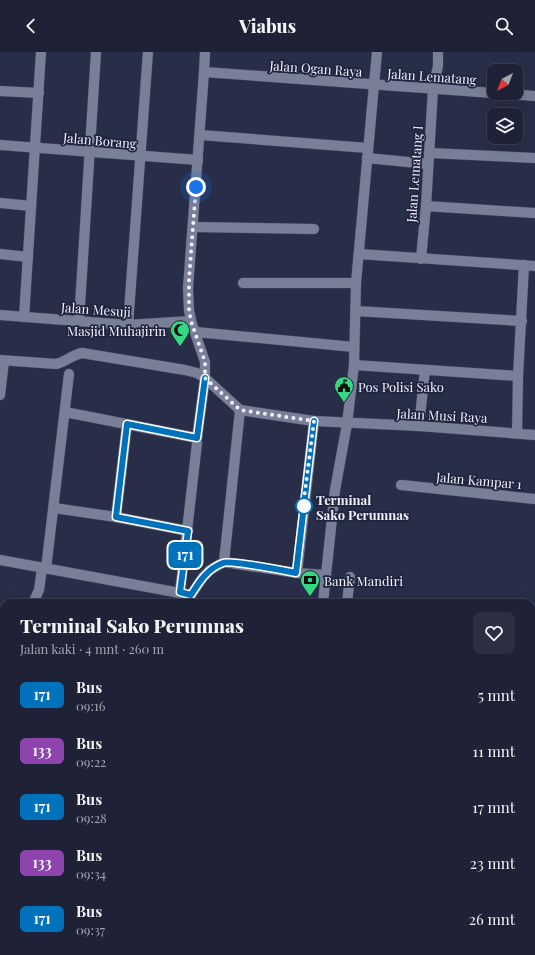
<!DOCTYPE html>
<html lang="id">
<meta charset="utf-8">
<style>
:root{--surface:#1f2236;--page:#2c2f42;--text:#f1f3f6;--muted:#a1a4ad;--line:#3c3f51}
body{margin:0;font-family:"Playfair Display",serif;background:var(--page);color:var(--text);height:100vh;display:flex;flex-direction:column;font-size:15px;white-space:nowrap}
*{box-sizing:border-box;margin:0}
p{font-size:13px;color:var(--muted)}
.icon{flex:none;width:22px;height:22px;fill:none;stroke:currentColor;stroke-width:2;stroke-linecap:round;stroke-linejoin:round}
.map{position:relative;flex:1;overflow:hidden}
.details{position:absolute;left:0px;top:547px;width:535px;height:356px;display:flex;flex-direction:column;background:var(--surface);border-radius:12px 12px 0 0;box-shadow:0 4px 16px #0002,0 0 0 1px var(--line)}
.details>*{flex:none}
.badge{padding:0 8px;border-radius:6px;font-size:14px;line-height:26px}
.needle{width:26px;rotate:222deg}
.tools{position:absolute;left:487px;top:12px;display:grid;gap:8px}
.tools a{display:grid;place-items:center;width:36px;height:36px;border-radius:8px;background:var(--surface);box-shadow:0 4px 16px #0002,0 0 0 1px var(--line);font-size:20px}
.you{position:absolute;width:20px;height:20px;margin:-10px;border:3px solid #fff;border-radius:50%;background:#1a73e8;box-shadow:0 0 0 6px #1a73e833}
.map>.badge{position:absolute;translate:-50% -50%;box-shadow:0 0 0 2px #fff}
.round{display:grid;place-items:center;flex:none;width:42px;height:42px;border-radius:8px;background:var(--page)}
.head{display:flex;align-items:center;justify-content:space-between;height:68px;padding:0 20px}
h1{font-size:19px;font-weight:800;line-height:30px}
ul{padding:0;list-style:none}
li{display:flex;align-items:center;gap:12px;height:56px;padding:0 20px}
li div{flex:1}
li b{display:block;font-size:15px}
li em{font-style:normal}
li .badge{min-width:44px;font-weight:700;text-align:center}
header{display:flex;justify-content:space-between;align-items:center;height:52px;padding:0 20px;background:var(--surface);font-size:18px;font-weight:800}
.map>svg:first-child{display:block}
</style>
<header><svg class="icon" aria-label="back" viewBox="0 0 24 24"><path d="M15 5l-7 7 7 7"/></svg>Viabus<svg class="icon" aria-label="search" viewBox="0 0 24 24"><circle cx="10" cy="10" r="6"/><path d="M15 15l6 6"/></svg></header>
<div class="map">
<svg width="535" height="903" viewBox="0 0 535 903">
<rect width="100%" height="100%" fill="#292e48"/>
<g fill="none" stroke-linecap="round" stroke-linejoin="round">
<defs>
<g id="minor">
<path d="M204 20 205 0"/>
<path d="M0 39 39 41"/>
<path d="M200 83 368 96"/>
<path d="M0 93 198 108"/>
<path d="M429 101 535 106"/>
<path d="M367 106 428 112"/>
<path d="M0 151 31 154"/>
<path d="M426 154 535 161"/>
<path d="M193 175 314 177"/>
<path d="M0 202 28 205"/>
<path d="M359 202 535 214"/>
<path d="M421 207 426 154 433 37 438 14V0"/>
<path d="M243 231H356"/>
<path d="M356 259 522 269"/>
<path d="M0 263 128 273 191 269"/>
<path d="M24 265 41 0"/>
<path d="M79 269 96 0"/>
<path d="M128 273 148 0"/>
<path d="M196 280 354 295"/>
<path d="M0 308 56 312C65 310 72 303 82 301L185 318 197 321 205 326 240 358 314 369 419 374 535 383"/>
<path d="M354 313 518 324"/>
<path d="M0 343 4 309"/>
<path d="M65 360 197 386 205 326V310L191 269 189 258 188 236 204 20 535 44"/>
<path d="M419 374 425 318"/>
<path d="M517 381 518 324 524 213"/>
<path d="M401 433 535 447"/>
<path d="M54 456 116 465 188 479"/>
<path d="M116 465 127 372"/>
<path d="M0 508 191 543 203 525 210 518 224 510 297 521 326 523"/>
<path d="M224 510 240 358"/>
<path d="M46 517 69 322"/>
<path d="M297 521 314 369"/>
<path d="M180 540 197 391"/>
<path d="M33 551 39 538 42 516"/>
<path d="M323 551 335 438 347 372 354 313 356 231 377 0"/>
<path d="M347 551 350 525"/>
<path d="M531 626H535"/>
<path d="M0 654 4 638"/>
<path d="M531 696 535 697"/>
<path d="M0 732 4 733"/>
<path d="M531 790H535"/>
<path d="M0 810H4"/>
<path d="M0 884 4 885"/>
<path d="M183 899 218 903"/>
<path d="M316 899V903"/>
<path d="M396 899V903"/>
<path d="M445 899 446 903"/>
<path d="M493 899V903"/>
<path d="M121 903V899"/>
<path d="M338 903V899"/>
</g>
</defs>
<!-- minor casing -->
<use href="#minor" stroke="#454961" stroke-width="11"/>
<!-- minor -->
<use href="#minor" stroke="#797f96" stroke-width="10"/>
</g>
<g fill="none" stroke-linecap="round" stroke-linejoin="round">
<defs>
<path id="line" d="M205 326 197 386 127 372 116 465 188 479 180 540 191 543C199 530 208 516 223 511 229 508 286 519 296 521L314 369"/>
</defs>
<!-- line casing -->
<use href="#line" stroke="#fff" stroke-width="9"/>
<!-- line -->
<use href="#line" stroke="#0072bc" stroke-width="6"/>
<!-- walk -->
<path stroke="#f0f2fd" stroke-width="4" stroke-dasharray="0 7.2" d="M196 135 189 228V258L191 269 205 310V326L240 358 314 369 303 455 304 454"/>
</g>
<!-- icons -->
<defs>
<symbol id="mosque-pin" viewBox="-11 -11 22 30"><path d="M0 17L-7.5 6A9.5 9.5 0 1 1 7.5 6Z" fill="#35d881" stroke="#20243e"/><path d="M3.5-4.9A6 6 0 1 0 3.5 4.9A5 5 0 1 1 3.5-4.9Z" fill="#111"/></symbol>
<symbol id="civic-pin" viewBox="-11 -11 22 30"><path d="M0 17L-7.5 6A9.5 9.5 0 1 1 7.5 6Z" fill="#35d881" stroke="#20243e"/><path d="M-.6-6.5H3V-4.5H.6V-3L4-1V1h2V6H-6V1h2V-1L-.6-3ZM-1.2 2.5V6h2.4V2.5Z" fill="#111"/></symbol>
<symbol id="bank-pin" viewBox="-11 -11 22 30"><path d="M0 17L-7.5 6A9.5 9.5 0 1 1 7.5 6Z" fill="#35d881" stroke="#20243e"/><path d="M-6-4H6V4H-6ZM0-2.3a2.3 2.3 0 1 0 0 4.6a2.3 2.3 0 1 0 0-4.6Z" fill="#111"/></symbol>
</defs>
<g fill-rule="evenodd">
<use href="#mosque-pin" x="169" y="267" width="22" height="30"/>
<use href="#civic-pin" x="333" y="323" width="22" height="30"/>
<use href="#bank-pin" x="299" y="517" width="22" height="30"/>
</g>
<!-- markers -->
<circle fill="#fff" stroke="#0072bc" stroke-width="2" cx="304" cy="454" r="8"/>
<g text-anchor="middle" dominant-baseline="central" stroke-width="3.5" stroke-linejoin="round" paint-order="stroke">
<!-- street labels -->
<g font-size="13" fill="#f0f2fd" stroke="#20243e">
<text transform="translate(316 16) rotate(4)">Jalan Ogan Raya</text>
<text transform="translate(432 24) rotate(4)">Jalan Lematang</text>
<text transform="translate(100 88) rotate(5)">Jalan Borang</text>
<text transform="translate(414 122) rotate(-86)">Jalan Lematang I</text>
<text transform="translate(96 257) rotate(4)">Jalan Mesuji</text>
<text transform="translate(442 363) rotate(3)">Jalan Musi Raya</text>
<text transform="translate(479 428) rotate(5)">Jalan Kampar 1</text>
</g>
<!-- poi labels -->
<g font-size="13" fill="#f0f2fd" stroke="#20243e" text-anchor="start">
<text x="166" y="278" text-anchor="end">Masjid Muhajirin</text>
<text x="358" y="334">Pos Polisi Sako</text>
<text x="324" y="528">Bank Mandiri</text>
</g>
<!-- stop labels -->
<g font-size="13" font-weight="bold" fill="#f0f2fd" stroke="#20243e" text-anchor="start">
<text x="316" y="447">Terminal<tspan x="316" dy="15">Sako Perumnas</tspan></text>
</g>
</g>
</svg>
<div class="tools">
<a><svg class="needle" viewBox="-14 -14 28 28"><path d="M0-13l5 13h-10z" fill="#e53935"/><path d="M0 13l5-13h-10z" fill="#a1a4ad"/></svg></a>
<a><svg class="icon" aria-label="layers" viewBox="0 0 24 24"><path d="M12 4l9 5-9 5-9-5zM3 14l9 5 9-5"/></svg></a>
</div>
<div class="you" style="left:196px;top:135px"></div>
<b class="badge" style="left:185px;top:503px;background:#0072bc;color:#fff">171</b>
<section class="details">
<div class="head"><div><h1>Terminal Sako Perumnas</h1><p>Jalan kaki · 4 mnt · 260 m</p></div><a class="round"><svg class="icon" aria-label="heart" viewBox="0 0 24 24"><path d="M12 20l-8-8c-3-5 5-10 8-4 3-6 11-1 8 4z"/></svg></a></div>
<ul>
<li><span class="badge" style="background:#0072bc;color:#fff">171</span><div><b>Bus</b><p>09:16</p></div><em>5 mnt</em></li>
<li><span class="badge" style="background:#8e44ad;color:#fff">133</span><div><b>Bus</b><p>09:22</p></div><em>11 mnt</em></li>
<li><span class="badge" style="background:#0072bc;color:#fff">171</span><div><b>Bus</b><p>09:28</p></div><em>17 mnt</em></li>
<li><span class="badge" style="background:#8e44ad;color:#fff">133</span><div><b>Bus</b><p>09:34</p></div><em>23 mnt</em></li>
<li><span class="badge" style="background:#0072bc;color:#fff">171</span><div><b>Bus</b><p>09:37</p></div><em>26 mnt</em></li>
</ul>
</section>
</div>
